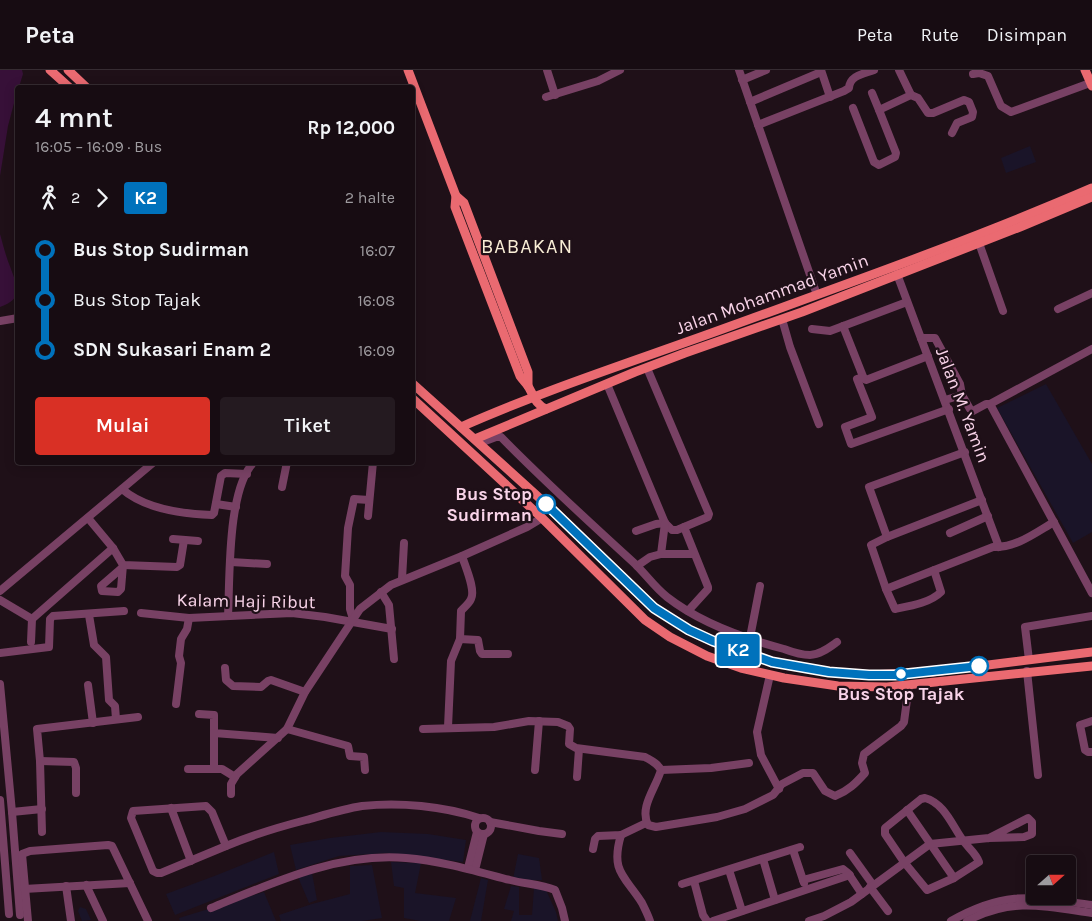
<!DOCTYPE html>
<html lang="id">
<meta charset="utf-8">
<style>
:root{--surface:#170c12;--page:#241a20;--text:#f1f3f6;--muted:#9e9b9f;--line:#362c32;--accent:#d93025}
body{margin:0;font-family:Karla,sans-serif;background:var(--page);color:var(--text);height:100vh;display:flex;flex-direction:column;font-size:19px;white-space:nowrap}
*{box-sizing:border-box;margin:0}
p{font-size:16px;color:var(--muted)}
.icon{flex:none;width:28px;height:28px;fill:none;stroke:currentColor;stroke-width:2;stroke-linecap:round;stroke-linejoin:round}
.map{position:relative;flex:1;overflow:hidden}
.sheet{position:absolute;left:15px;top:15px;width:400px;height:380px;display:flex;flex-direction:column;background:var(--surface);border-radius:5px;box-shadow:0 2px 12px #0003,0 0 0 1px var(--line)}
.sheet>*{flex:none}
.badge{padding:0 10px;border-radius:4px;font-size:18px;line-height:32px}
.needle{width:32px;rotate:69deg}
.tools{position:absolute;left:1026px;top:785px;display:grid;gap:10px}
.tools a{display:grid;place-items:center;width:50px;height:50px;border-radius:5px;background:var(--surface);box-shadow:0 2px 12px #0003,0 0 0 1px var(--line);font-size:25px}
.map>.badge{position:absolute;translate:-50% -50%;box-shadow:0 0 0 2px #fff}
.legs{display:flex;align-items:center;gap:8px;height:55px;padding:0 20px;font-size:16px}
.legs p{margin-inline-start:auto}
.head{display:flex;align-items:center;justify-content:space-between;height:85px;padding:0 20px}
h1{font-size:28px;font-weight:600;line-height:38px}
.cta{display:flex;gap:10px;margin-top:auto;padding:10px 20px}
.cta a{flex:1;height:58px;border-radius:5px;background:var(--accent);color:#fff;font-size:20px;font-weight:600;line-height:58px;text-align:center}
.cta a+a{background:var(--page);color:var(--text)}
ul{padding:0 20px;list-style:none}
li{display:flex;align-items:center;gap:18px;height:50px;font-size:19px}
li i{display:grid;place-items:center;width:8px;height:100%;margin:0 6px;background:currentColor}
li i::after{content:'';width:12px;height:12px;margin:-6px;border:4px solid;border-radius:50%;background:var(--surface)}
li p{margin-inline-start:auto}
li:first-child i{background:linear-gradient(#0000 50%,currentColor 0)}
li:last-child i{background:linear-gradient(currentColor 50%,#0000 0)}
header{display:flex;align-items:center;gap:30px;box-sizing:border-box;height:70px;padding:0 25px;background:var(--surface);border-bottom:1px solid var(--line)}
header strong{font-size:24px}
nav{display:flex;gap:28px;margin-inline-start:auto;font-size:18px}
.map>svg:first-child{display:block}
</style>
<header>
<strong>Peta</strong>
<nav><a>Peta</a><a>Rute</a><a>Disimpan</a></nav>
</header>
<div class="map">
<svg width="1092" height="851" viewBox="0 0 1092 851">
<rect width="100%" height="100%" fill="#1f1018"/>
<!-- green -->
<g fill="#1a1428">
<path d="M1030 76 1036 92 1006 103 1001 88Z"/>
<path d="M1046 314 1092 394V462L1073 473 997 338Z"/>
<path d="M381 762 428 764 466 770 463 792 388 783 339 786 296 800 290 775 330 768Z"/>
<path d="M274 782 279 804 175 845 166 824 217 805Z"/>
<path d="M518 784 539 788 542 810H523L513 809Z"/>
<path d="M391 792 421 793 415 823 456 828 449 851H420L404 848V818L394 816Z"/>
<path d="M372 795 382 848 362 851H281L279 845 312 834 350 824V796Z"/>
<path d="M312 803 317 830 309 833 298 807Z"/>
<path d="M481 808 488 810 481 851H470Z"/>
<path d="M511 816 519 817V845H532L534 818 546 820 556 842 558 851H511L514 841 504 839Z"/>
<path d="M264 822 276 851H180L179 848Z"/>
<path d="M80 837 86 839 91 850 82 851 78 841Z"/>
</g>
<!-- water -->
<g fill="#371038">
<path d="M0 0H22L23 4 19 17 18 18 8 56 0 106Z"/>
<path d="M0 164C3 175 6 187 11 199 17 216 24 229 0 237Z"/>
</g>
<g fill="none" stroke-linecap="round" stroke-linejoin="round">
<!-- minor -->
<g stroke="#784164" stroke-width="8">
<path d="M547 0 555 25"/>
<path d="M739 0 817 225"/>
<path d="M821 0 830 27"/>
<path d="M899 0 911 25 918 28 928 43H933L964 30 969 32 973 42 972 47 957 53 952 63"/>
<path d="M973 4 979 3 988 6 1001 36 1011 42 1090 13"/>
<path d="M742 10 766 0"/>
<path d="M872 23 879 40"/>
<path d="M546 27 598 11 620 0"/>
<path d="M750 32 821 2"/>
<path d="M853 38 874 92 879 95 895 87 896 83 879 40 911 25"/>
<path d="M758 55 844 21 849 18C850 5 864 4 874 0"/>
<path d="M979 173 1003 241"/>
<path d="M897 204 999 477"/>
<path d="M1058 239 1092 223"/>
<path d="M782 249 790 277 819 354"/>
<path d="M0 251 18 248"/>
<path d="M843 256 864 309 866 310 928 286"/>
<path d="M812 259 830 261 907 232"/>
<path d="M921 268H935L960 314 962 325"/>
<path d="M647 298 709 444 708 447 677 460H672L665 453"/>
<path d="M863 307 857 309 872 347 845 357 851 374 949 339"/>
<path d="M607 314 665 453 656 454 636 461"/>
<path d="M945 330 962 325 970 339 973 341 986 334H990L1092 523"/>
<path d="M990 334 1092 279"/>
<path d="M480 373 496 367H501C543 410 588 451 633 492 645 503 654 517 667 527 699 552 746 569 784 579 792 582 802 585 810 585 820 585 830 577 837 572"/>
<path d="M282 417 287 392"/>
<path d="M122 419C145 439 183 444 212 445L214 443 221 406 225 403 247 404"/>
<path d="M216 434 236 437"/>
<path d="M368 446 373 392"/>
<path d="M88 448 113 478 123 495 177 497 180 495 184 470"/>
<path d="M684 457 708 517V519L688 541"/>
<path d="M950 463 988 446"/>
<path d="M887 467 869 417 965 382"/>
<path d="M173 469 198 471"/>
<path d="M661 484 665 453"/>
<path d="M231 492 267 494"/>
<path d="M637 496 650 487 661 484H694"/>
<path d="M123 497 101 516 102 521 118 522 121 519 123 495"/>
<path d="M934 500 941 522C930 533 910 536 895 539L886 519 871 475 887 467 982 430"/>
<path d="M402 509 404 473"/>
<path d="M886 519 993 477C1016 478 1035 463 1054 452"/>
<path d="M0 521 154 392"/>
<path d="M381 522 389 535 394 589"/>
<path d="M0 530 32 549"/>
<path d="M141 543 189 548 292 543 325 547 392 559"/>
<path d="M89 545 94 575 106 587 109 630 115 636 116 649"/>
<path d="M228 546C230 509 227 419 254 392"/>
<path d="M353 549 350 539V515L345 506 348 458 354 429 369 430"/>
<path d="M460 569 478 570 480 581 482 584H508"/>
<path d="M31 572 32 549 113 478"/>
<path d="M0 583 49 577 50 549 53 546 124 541"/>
<path d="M747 583 760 516"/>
<path d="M1029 590 1025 557 1092 546"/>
<path d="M225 598 226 610 233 616 261 617 268 611 271 610 305 622"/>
<path d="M1027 601 1038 705"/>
<path d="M770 605 757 662 761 685 779 719"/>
<path d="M0 614 12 742 20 845"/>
<path d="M88 615 93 653"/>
<path d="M176 634 181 593 179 586 181 569 187 559 189 548"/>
<path d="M199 644 214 645V663L278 668"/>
<path d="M1092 651 1080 655 1085 680 1088 682H1092"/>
<path d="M448 657 451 591 460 569 461 541C464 537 469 534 471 529 476 520 465 496 462 486"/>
<path d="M287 659 348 676 350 686 364 687 365 700"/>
<path d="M423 659 494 657 529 651 558 652 568 656 570 659 569 674 576 678 645 687C652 691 657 693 661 700 656 718 639 737 648 755L656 757 717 747 745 739 773 725 782 714 803 703H813L825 721 835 726C848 721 856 713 865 703L862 693 864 684 901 656 904 652 909 615"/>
<path d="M214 663V699"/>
<path d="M40 691 74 692 76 698V723"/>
<path d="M188 699H222L235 707"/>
<path d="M535 700 539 651"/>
<path d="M661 700 711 698 749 693"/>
<path d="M577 707 579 679"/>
<path d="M231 724V714L237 704 287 659 305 622 360 539 391 515 462 486 527 457 542 448"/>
<path d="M925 728C944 733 952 755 962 769 967 777 976 783 979 792L954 808 927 820 904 792 885 764V758L921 729Z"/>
<path d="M0 730 9 844"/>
<path d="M206 736 212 742 226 776 161 803H157L153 801 131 748 133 741Z"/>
<path d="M171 738 191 791"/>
<path d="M907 740 954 808"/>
<path d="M12 742 42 739"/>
<circle cx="483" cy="756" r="8"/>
<path d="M490 752 539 761 562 764"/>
<path d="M42 762 40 691 37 659 138 647"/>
<path d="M621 765C610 802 625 806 642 833 645 839 648 845 650 851"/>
<path d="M226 776C252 765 279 757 306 750 324 745 343 739 362 736 400 732 443 736 479 748"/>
<path d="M593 779 595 769 598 766 621 765 646 753"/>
<path d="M793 780 804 813"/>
<path d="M850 783 873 815"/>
<path d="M763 789 775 830"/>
<path d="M468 798 477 762"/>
<path d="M475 800 484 764"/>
<path d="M729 800 742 841"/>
<path d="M803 810 843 799 848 803 862 824"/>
<path d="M694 811 703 845 707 851"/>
<path d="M682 814 800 777"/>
<path d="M86 815 103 851"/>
<path d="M66 816 71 851"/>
<path d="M870 817 888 841"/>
<path d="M24 819 130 813"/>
<path d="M211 838C272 813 339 782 406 788 442 791 475 801 510 810 525 814 541 814 555 820L562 838 565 851"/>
<path d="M28 851 22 784 30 781 108 775 112 776 114 780 148 851"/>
<path d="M713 851 850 805"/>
<path d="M809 851 824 846 851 832 930 774 989 768 1024 767 1032 764V752L1028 748 989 768"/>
<path d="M951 851C1006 820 1032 827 1092 835"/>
<path d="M967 851C1012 827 1045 836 1092 843"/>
</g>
<!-- major -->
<g stroke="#ea6a71" stroke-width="9">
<path d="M50 0 70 18"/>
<path d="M68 0 87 18"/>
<path d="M408 0 456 126 455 137 520 306C522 309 526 313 528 316 534 326 535 334 546 339"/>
<path d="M1085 0 1092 16"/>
<path d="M456 126 464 133 528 302V316"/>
<path d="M412 313 555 442 654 538 689 560 713 571 772 592 829 602 869 605 932 602 1092 582"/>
<path d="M412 328 542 448 645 550 670 567 707 586 741 598 784 608 838 616 887 617 1092 596"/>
<path d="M461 357C549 318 641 289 731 256 852 212 974 169 1092 118"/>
<path d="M475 369 635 302 685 283 802 242 1020 157 1092 127"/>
</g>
</g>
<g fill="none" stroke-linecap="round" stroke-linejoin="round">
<defs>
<path id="line-1" d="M546 434 654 538 689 560 713 571 772 592 829 602 869 605H895L979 596"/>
</defs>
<!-- line-1 casing -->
<use href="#line-1" stroke="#fff" stroke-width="11"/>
<!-- line-1 -->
<use href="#line-1" stroke="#0072bc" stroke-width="8"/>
</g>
<!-- markers -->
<g fill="#fff" stroke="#0072bc" stroke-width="2.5">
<circle cx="546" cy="434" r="9"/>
<circle cx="979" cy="596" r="9"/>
<circle cx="901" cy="604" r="6"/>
</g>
<g text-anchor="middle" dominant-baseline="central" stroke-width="4.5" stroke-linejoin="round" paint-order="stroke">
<!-- street labels -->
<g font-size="18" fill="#f9d4e9" stroke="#1f1018">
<text transform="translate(772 224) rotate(-20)">Jalan Mohammad Yamin</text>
<text transform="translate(963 335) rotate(69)">Jalan M. Yamin</text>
<text transform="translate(246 531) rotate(1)">Kalam Haji Ribut</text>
</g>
<!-- stop labels -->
<g font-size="18" font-weight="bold" fill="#f9d4e9" stroke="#1f1018" text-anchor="end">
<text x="532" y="424">Bus Stop<tspan x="532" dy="21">Sudirman</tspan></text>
<text x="901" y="624" text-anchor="middle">Bus Stop Tajak</text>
</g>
<!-- quarter labels -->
<g font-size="20" letter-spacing="1" fill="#f9eed6" stroke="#1f1018">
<text x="527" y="176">BABAKAN</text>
</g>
</g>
</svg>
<div class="tools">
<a><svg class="needle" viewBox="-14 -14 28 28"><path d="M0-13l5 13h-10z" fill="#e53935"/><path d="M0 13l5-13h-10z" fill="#9e9b9f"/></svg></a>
</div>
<b class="badge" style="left:738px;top:580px;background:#0072bc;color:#fff">K2</b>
<section class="sheet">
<div class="head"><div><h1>4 mnt</h1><p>16:05 – 16:09 · Bus</p></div><b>Rp 12,000</b></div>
<div class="legs"><svg class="icon" aria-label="walk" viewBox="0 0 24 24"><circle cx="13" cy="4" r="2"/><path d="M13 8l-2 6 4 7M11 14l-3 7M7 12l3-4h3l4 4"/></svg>2<svg class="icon" aria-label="forward" viewBox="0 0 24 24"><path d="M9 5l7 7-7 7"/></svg><b class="badge" style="background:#0072bc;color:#fff">K2</b><p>2 halte</p></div>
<ul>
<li><i style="color:#0072bc"></i><b>Bus Stop Sudirman</b><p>16:07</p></li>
<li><i style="color:#0072bc"></i><span>Bus Stop Tajak</span><p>16:08</p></li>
<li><i style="color:#0072bc"></i><b>SDN Sukasari Enam 2</b><p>16:09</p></li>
</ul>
<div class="cta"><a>Mulai</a><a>Tiket</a></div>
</section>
</div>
